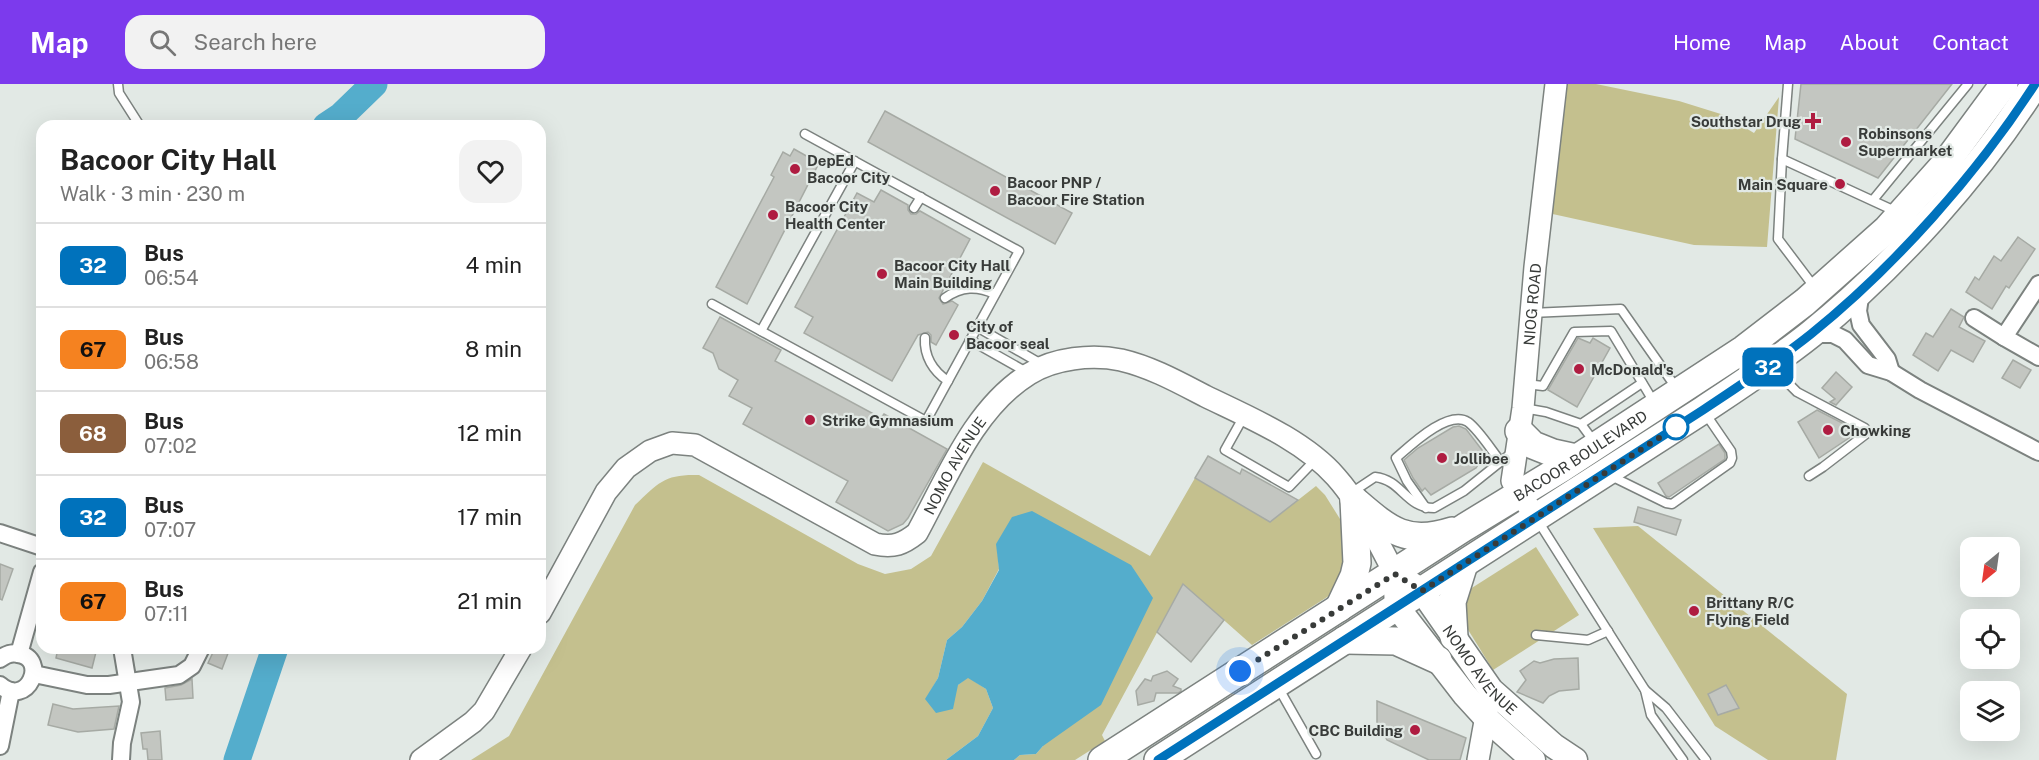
<!DOCTYPE html>
<meta charset="utf-8">
<style>
:root{--surface:#fff;--page:#f2f2f2;--text:#222;--muted:#767676;--line:#e0e0e0;--accent:#7c3aed}
body{margin:0;font-family:"Public Sans",sans-serif;background:var(--page);color:var(--text);height:100vh;display:flex;flex-direction:column;font-size:22px;white-space:nowrap}
*{box-sizing:border-box;margin:0}
p{font-size:20px;color:var(--muted)}
.icon{flex:none;width:33px;height:33px;fill:none;stroke:currentColor;stroke-width:2;stroke-linecap:round;stroke-linejoin:round}
.map{position:relative;flex:1;overflow:hidden}
.side{position:absolute;left:36px;top:36px;width:510px;height:534px;display:flex;flex-direction:column;background:var(--surface);border-radius:18px;box-shadow:0 6px 24px #0002}
.side>*{flex:none}
.badge{padding:0 12px;border-radius:9px;font-size:21px;line-height:39px}
.needle{width:39px;rotate:209deg}
.fabs{position:absolute;left:1960px;top:453px;display:grid;gap:12px}
.fabs a{display:grid;place-items:center;width:60px;height:60px;border-radius:12px;background:var(--surface);box-shadow:0 6px 24px #0002;font-size:30px}
.you{position:absolute;width:30px;height:30px;margin:-15px;border:4px solid #fff;border-radius:50%;background:#1a73e8;box-shadow:0 0 0 9px #1a73e833}
.map>.badge{position:absolute;translate:-50% -50%;box-shadow:0 0 0 3px #fff}
.round{display:grid;place-items:center;flex:none;width:63px;height:63px;border-radius:18px;background:var(--page)}
.summary{display:flex;align-items:center;justify-content:space-between;height:102px;padding:0 24px}
h1{font-size:28px;font-weight:700;line-height:45px}
ul{padding:0;list-style:none}
li{display:flex;align-items:center;gap:18px;height:84px;padding:0 24px;border-top:2px solid var(--line)}
li div{flex:1}
li b{display:block;font-size:22px}
li em{font-style:normal}
li .badge{min-width:66px;font-weight:700;text-align:center}
header{display:flex;align-items:center;gap:36px;box-sizing:border-box;height:84px;padding:0 30px;background:var(--accent);color:#fff}
header strong{font-size:28px}
nav{display:flex;gap:33px;margin-inline-start:auto;font-size:21px}
.search{width:420px;height:54px;background:var(--page);display:flex;align-items:center;gap:15px;box-sizing:border-box;padding:0 21px;border-radius:18px;color:var(--muted);font-size:22px}
.map>svg:first-child{display:block}
</style>
<header>
<strong>Map</strong>
<div class="search"><svg class="icon" aria-label="search" viewBox="0 0 24 24"><circle cx="10" cy="10" r="6"/><path d="M15 15l6 6"/></svg>Search here</div>
<nav><a>Home</a><a>Map</a><a>About</a><a>Contact</a></nav>
</header>
<div class="map">
<svg width="2039" height="676" viewBox="0 0 2039 676">
<rect width="100%" height="100%" fill="#e2e9e5"/>
<!-- green -->
<g fill="#c4c08e">
<path d="M1560 0H1596L1679 17 1724 31 1754 49 1779 13 1767 163 1694 161 1548 129Z"/>
<path d="M983 378 1150 472 1195 394 1270 438 1316 402 1325 411 1345 443 1346 501 1252 561 1183 500 1102 651 1105 657 1075 676H1014L1020 671 1036 670 1043 662 997 460 999 485 982 517 962 543 947 556 938 594 926 615 958 601 968 593 986 605 993 624 978 652 946 676H471L509 652 635 421C659 398 665 390 699 391L858 480 885 490 911 485 931 472Z"/>
<path d="M1638 442 1847 610 1836 676H1768L1715 642 1593 444Z"/>
<path d="M1536 463 1579 531 1493 586 1462 536 1467 507Z"/>
</g>
<!-- water -->
<path fill="#54adcc" d="M1032 427 1131 481 1153 514 1101 621 1043 662 1036 670 1020 671 1014 676H946L978 652 993 624 986 605 968 594 958 601 953 625 936 629 925 615 938 594 947 556 962 543 982 517 999 486 996 460 1012 433Z"/>
<g fill="none" stroke-linecap="round" stroke-linejoin="round">
<!-- river -->
<g stroke="#54adcc" stroke-width="27">
<path d="M326 42 341 32 374 0"/>
<path d="M237 676 275 564"/>
</g>
</g>
<!-- building -->
<g fill="#c3c6c1" stroke="#a6aaa4" stroke-width="1.5">
<path d="M1801 0H1952L1878 94 1795 55Z"/>
<path d="M885 27 1072 129 1055 160 868 58Z"/>
<path d="M794 65 819 79 747 220 716 203 774 93 771 91 783 68 790 72Z"/>
<path d="M881 106 908 121V126L911 130H916L920 127 970 155 939 214 943 220 952 217 958 221 936 261 931 258V251L928 248 918 251 892 297 804 249 813 233 795 223 857 109 874 118Z"/>
<path d="M2018 153 2035 165 2009 204 2006 202 1992 225 1966 208 1975 193 1979 196 1994 172 2001 177Z"/>
<path d="M1951 225 1964 233 1959 243 1985 257 1973 278 1951 266 1938 287 1913 271 1926 249 1933 253Z"/>
<path d="M720 233 781 266 775 277 881 334 884 330 947 365 908 434 903 440 888 447 836 418 848 397 743 340 752 324 729 312 738 296 719 285 713 269 703 264Z"/>
<path d="M1578 254 1590 259 1593 254 1610 264 1577 323 1548 306Z"/>
<path d="M2013 276 2031 286 2020 304 2002 294Z"/>
<path d="M1836 288 1852 303 1836 321 1830 318 1835 315 1822 304Z"/>
<path d="M1817 326 1852 344 1855 350 1819 374 1798 338Z"/>
<path d="M1459 342 1466 345 1482 366 1481 376 1476 384 1431 411 1425 404 1422 407 1413 394 1404 376 1418 364 1453 343Z"/>
<path d="M1719 360 1725 369V375L1669 413 1666 412 1658 399Z"/>
<path d="M1208 372 1240 390 1242 385 1298 416 1270 438 1195 394Z"/>
<path d="M1638 423 1681 436 1676 451 1634 438Z"/>
<path d="M0 480 13 485 2 516 0 515Z"/>
<path d="M1183 500 1224 536 1191 578 1157 548Z"/>
<path d="M58 564H97L92 584 56 574Z"/>
<path d="M215 564H230L222 585 208 579Z"/>
<path d="M1578 574 1579 605 1559 607 1549 612 1543 619 1517 608 1526 596 1520 587 1534 577 1540 579 1554 575Z"/>
<path d="M1167 587 1178 595 1173 602 1181 605V607L1178 609H1156L1154 617 1138 621 1136 607 1145 595 1151 597 1153 592Z"/>
<path d="M192 595 193 614 166 616 165 604 181 601Z"/>
<path d="M1726 601 1739 624 1718 631 1708 610Z"/>
<path d="M1377 617 1466 654 1460 676H1429L1387 656 1377 638Z"/>
<path d="M53 620 73 625 119 622 114 645 78 648 48 641Z"/>
<path d="M160 647 162 676H148L147 665H143L141 649Z"/>
</g>
<g fill="none" stroke-linecap="round" stroke-linejoin="round">
<defs>
<g id="service">
<path d="M118 0 119 9 140 42"/>
<path d="M805 50 1019 167 926 337 761 247 855 77"/>
<path d="M1782 75 1788 0"/>
<path d="M1873 116 1968 0"/>
<path d="M914 124 921 113"/>
<path d="M1815 204 1778 155 1782 75 1897 128"/>
<path d="M945 214C962 202 977 202 995 210"/>
<path d="M712 220 761 247"/>
<path d="M1531 229 1621 225 1677 305"/>
<path d="M977 243 1043 281"/>
<path d="M925 254C924 272 933 287 948 297"/>
<path d="M970 256 1030 290"/>
<path d="M1773 284 1797 308 1865 344 1866 350 1823 383 1809 392"/>
<path d="M1526 300 1543 302 1574 248 1611 247 1655 320"/>
<path d="M1523 324 1546 328 1581 340 1595 359"/>
<path d="M1244 332 1225 366 1289 403 1316 375"/>
<path d="M1581 340 1642 299"/>
<path d="M1611 392 1666 419 1672 420 1730 379 1732 374 1731 367 1705 329"/>
<path d="M1351 409 1375 393C1402 396 1406 424 1434 424L1464 407 1514 367"/>
<path d="M1426 424 1407 397 1396 374C1410 362 1448 325 1468 338 1479 346 1492 367 1501 378"/>
<path d="M1538 437 1645 606 1651 631 1683 676"/>
<path d="M1536 551 1588 556 1608 547"/>
<path d="M1278 603 1316 670"/>
<path d="M1645 606 1666 624 1706 676"/>
</g>
<g id="minor">
<path d="M2039 200 2004 253 2039 273"/>
<path d="M1861 206 1858 227 1861 241 1887 275 1891 288"/>
<path d="M1974 234 2004 253"/>
<path d="M1812 250H1833L1845 256 1868 281 1891 288 1920 306 2039 368"/>
<path d="M0 449 42 463"/>
<path d="M19 570 42 488"/>
<path d="M0 575C5 571 11 568 18 570 49 574 28 625 0 601"/>
<path d="M34 590 87 601H109L179 591 192 582 201 564"/>
<path d="M0 662 11 607"/>
<path d="M121 676 122 659 131 618 122 564"/>
</g>
<g id="tertiary">
<path id="s1" d="M1536 434 1512 397 1523 324 1535 183 1556 0"/>
<path id="s2" d="M540 529 606 408 626 384 650 367 672 359 695 361 875 460C894 464 903 460 917 449 947 394 974 324 1029 290 1054 274 1092 270 1121 276 1151 283 1178 298 1205 312 1248 333 1304 356 1336 393 1361 421 1377 457 1395 490"/>
<path d="M421 676 473 638 484 627 521 564"/>
<path d="M1478 676 1488 621"/>
</g>
<g id="secondary">
<path id="s3" d="M1395 490 1422 507 1491 606 1554 662 1575 676"/>
<path d="M1396 504 1397 523 1465 611 1486 634 1533 676"/>
</g>
<g id="primary">
<path d="M1519 347 1533 361 1553 369 1576 374"/>
<path d="M1354 416C1388 445 1405 462 1452 447"/>
<path d="M1339 524 1354 492 1357 479 1354 416"/>
<path d="M1454 553 1452 518 1464 480"/>
<path d="M1345 556 1396 557 1438 576"/>
<path id="s4" d="M1102 676 1465 443 1562 384 1744 265 1805 218 1887 145 1945 80 2004 0"/>
<path d="M1158 676 1703 326C1739 302 1776 278 1811 250 1893 184 1979 89 2035 0"/>
</g>
</defs>
<!-- service casing -->
<use href="#service" stroke="#7c827f" stroke-width="11"/>
<!-- minor casing -->
<use href="#minor" stroke="#7c827f" stroke-width="20"/>
<!-- tertiary casing -->
<use href="#tertiary" stroke="#7c827f" stroke-width="24"/>
<!-- secondary casing -->
<use href="#secondary" stroke="#7c827f" stroke-width="27"/>
<!-- primary casing -->
<use href="#primary" stroke="#7c827f" stroke-width="30"/>
<!-- service -->
<use href="#service" stroke="#fff" stroke-width="8"/>
<!-- minor -->
<use href="#minor" stroke="#fff" stroke-width="16"/>
<!-- tertiary -->
<use href="#tertiary" stroke="#fff" stroke-width="21"/>
<!-- secondary -->
<use href="#secondary" stroke="#fff" stroke-width="24"/>
<!-- primary -->
<use href="#primary" stroke="#fff" stroke-width="27"/>
</g>
<g fill="none" stroke-linecap="round" stroke-linejoin="round">
<defs>
<path id="line" d="M1158 676 1703 326C1739 302 1776 278 1811 250 1893 184 1978 89 2035 0"/>
</defs>
<!-- line casing -->
<use href="#line" stroke="#fff" stroke-width="14"/>
<!-- line -->
<use href="#line" stroke="#0072bc" stroke-width="9"/>
<!-- walk -->
<path stroke="#383b39" stroke-width="6" stroke-dasharray="0 10.8" d="M1240 587 1395 490 1422 507 1676 343"/>
</g>
<!-- markers -->
<g fill="#af1c41" stroke="#e2e9e5" stroke-width="2">
<path d="M1810 28h6v6h6v6h-6v6h-6v-6h-6v-6h6z"/>
<circle cx="1846" cy="58" r="6"/>
<circle cx="795" cy="85" r="6"/>
<circle cx="1840" cy="100" r="6"/>
<circle cx="995" cy="107" r="6"/>
<circle cx="773" cy="131" r="6"/>
<circle cx="882" cy="190" r="6"/>
<circle cx="954" cy="251" r="6"/>
<circle cx="1579" cy="285" r="6"/>
<circle cx="810" cy="336" r="6"/>
<circle cx="1828" cy="346" r="6"/>
<circle cx="1442" cy="374" r="6"/>
<circle cx="1694" cy="527" r="6"/>
<circle cx="1415" cy="646" r="6"/>
</g>
<circle fill="#fff" stroke="#0072bc" stroke-width="3" cx="1676" cy="343" r="12"/>
<g text-anchor="middle" dominant-baseline="central" stroke-width="4.5" stroke-linejoin="round" paint-order="stroke">
<!-- poi labels -->
<g font-size="15" font-weight="bold" fill="#383b39" stroke="#e2e9e5" text-anchor="start">
<text x="1801" y="37" text-anchor="end">Southstar Drug</text>
<text x="1858" y="49">Robinsons<tspan x="1858" dy="17">Supermarket</tspan></text>
<text x="807" y="76">DepEd<tspan x="807" dy="17">Bacoor City</tspan></text>
<text x="1007" y="98">Bacoor PNP /<tspan x="1007" dy="17">Bacoor Fire Station</tspan></text>
<text x="1828" y="100" text-anchor="end">Main Square</text>
<text x="785" y="122">Bacoor City<tspan x="785" dy="17">Health Center</tspan></text>
<text x="894" y="181">Bacoor City Hall<tspan x="894" dy="17">Main Building</tspan></text>
<text x="966" y="242">City of<tspan x="966" dy="17">Bacoor seal</tspan></text>
<text x="1591" y="285">McDonald's</text>
<text x="822" y="336">Strike Gymnasium</text>
<text x="1840" y="346">Chowking</text>
<text x="1454" y="374">Jollibee</text>
<text x="1706" y="518">Brittany R/C<tspan x="1706" dy="17">Flying Field</tspan></text>
<text x="1403" y="646" text-anchor="end">CBC Building</text>
</g>
<!-- street labels -->
<g font-size="15" fill="#383b39" stroke="#e2e9e5">
<text stroke="none"><textPath href="#s1" startOffset="222">NIOG ROAD</textPath></text>
<text stroke="none"><textPath href="#s4" startOffset="567">BACOOR BOULEVARD</textPath></text>
<text stroke="none"><textPath href="#s2" startOffset="573">NOMO AVENUE</textPath></text>
<text stroke="none"><textPath href="#s3" startOffset="130">NOMO AVENUE</textPath></text>
</g>
</g>
</svg>
<div class="fabs">
<a><svg class="needle" viewBox="-14 -14 28 28"><path d="M0-13l5 13h-10z" fill="#e53935"/><path d="M0 13l5-13h-10z" fill="#767676"/></svg></a>
<a><svg class="icon" aria-label="locate" viewBox="0 0 24 24"><circle cx="12" cy="12" r="6"/><path d="M12 2v4M12 18v4M2 12h4M18 12h4"/></svg></a>
<a><svg class="icon" aria-label="layers" viewBox="0 0 24 24"><path d="M12 4l9 5-9 5-9-5zM3 14l9 5 9-5"/></svg></a>
</div>
<div class="you" style="left:1240px;top:587px"></div>
<b class="badge" style="left:1768px;top:283px;background:#0072bc;color:#fff">32</b>
<section class="side">
<div class="summary"><div><h1>Bacoor City Hall</h1><p>Walk · 3 min · 230 m</p></div><a class="round"><svg class="icon" aria-label="heart" viewBox="0 0 24 24"><path d="M12 20l-8-8c-3-5 5-10 8-4 3-6 11-1 8 4z"/></svg></a></div>
<ul>
<li><span class="badge" style="background:#0072bc;color:#fff">32</span><div><b>Bus</b><p>06:54</p></div><em>4 min</em></li>
<li><span class="badge" style="background:#f58220;color:#111">67</span><div><b>Bus</b><p>06:58</p></div><em>8 min</em></li>
<li><span class="badge" style="background:#8b5e3c;color:#fff">68</span><div><b>Bus</b><p>07:02</p></div><em>12 min</em></li>
<li><span class="badge" style="background:#0072bc;color:#fff">32</span><div><b>Bus</b><p>07:07</p></div><em>17 min</em></li>
<li><span class="badge" style="background:#f58220;color:#111">67</span><div><b>Bus</b><p>07:11</p></div><em>21 min</em></li>
</ul>
</section>
</div>
